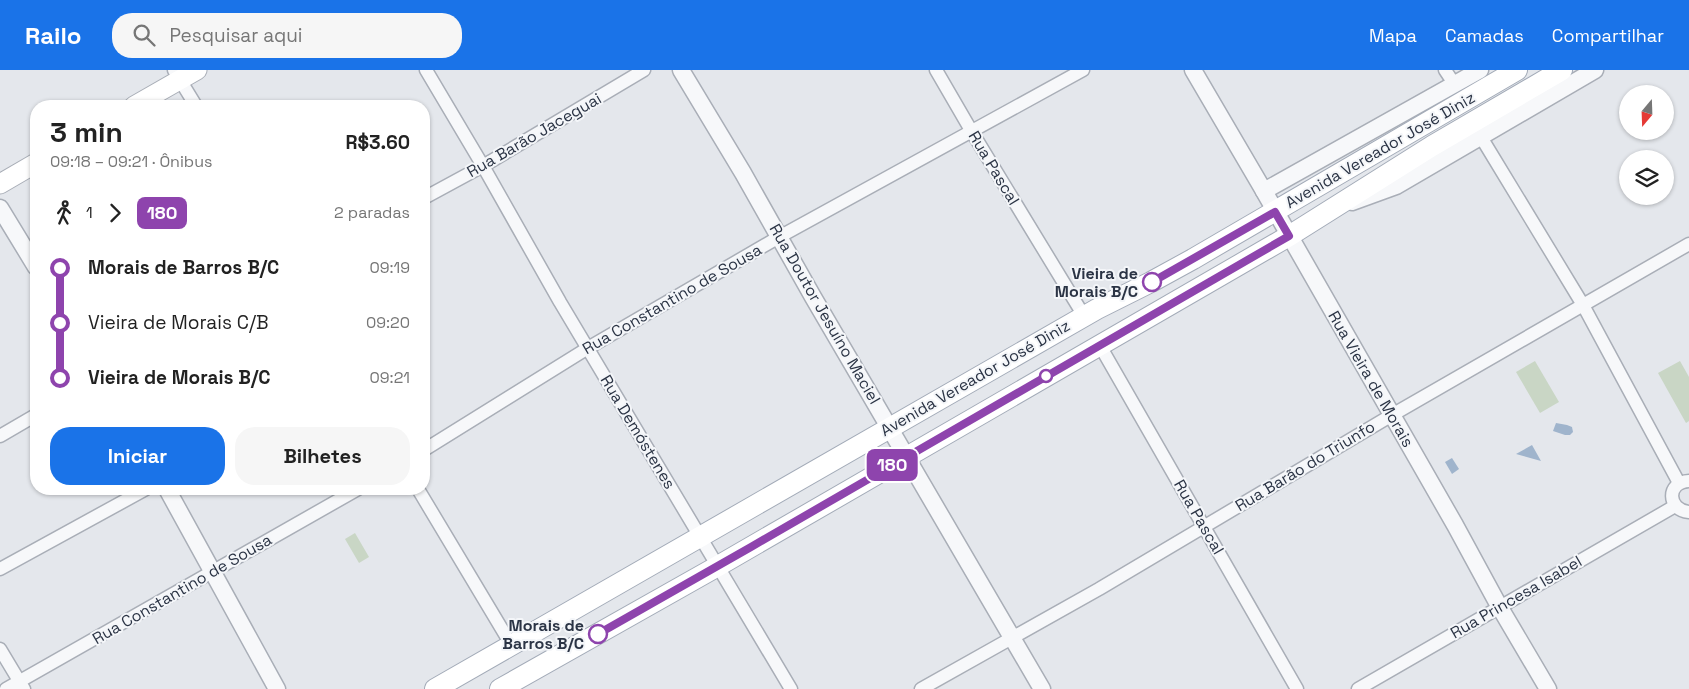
<!DOCTYPE html>
<html lang="pt">
<meta charset="utf-8">
<style>
:root{--surface:#fff;--page:#f6f6f6;--text:#222;--muted:#767676;--accent:#1a73e8}
body{margin:0;font-family:"Space Grotesk",sans-serif;background:var(--page);color:var(--text);height:100vh;display:flex;flex-direction:column;font-size:19px;white-space:nowrap}
*{box-sizing:border-box;margin:0}
p{font-size:16px;color:var(--muted)}
.icon{flex:none;width:28px;height:28px;fill:none;stroke:currentColor;stroke-width:2;stroke-linecap:round;stroke-linejoin:round}
.map{position:relative;flex:1;overflow:hidden}
.side{position:absolute;left:30px;top:30px;width:400px;height:395px;display:flex;flex-direction:column;background:var(--surface);border-radius:20px;box-shadow:0 1px 4px #0004}
.side>*{flex:none}
.badge{padding:0 10px;border-radius:8px;font-size:18px;line-height:32px}
.needle{width:32px;rotate:199deg}
.tools{position:absolute;left:1619px;top:15px;display:grid;gap:10px}
.tools a{display:grid;place-items:center;width:55px;height:55px;border-radius:50%;background:var(--surface);box-shadow:0 1px 4px #0004;font-size:25px}
.map>.badge{position:absolute;translate:-50% -50%;box-shadow:0 0 0 2px #fff}
.legs{display:flex;align-items:center;gap:8px;height:55px;padding:0 20px;font-size:16px}
.legs p{margin-inline-start:auto}
.overview{display:flex;align-items:center;justify-content:space-between;height:85px;padding:0 20px}
h1{font-size:28px;font-weight:800;line-height:38px}
.action{display:flex;gap:10px;margin-top:auto;padding:10px 20px}
.action a{flex:1;height:58px;border-radius:20px;background:var(--accent);color:#fff;font-size:20px;font-weight:800;line-height:58px;text-align:center}
.action a+a{background:var(--page);color:var(--text)}
ul{padding:0 20px;list-style:none}
li{display:flex;align-items:center;gap:18px;height:55px;font-size:19px}
li i{display:grid;place-items:center;width:8px;height:100%;margin:0 6px;background:currentColor}
li i::after{content:'';width:12px;height:12px;margin:-6px;border:4px solid;border-radius:50%;background:var(--surface)}
li p{margin-inline-start:auto}
li:first-child i{background:linear-gradient(#0000 50%,currentColor 0)}
li:last-child i{background:linear-gradient(currentColor 50%,#0000 0)}
header{display:flex;align-items:center;gap:30px;box-sizing:border-box;height:70px;padding:0 25px;background:var(--accent);color:#fff}
header strong{font-size:24px}
nav{display:flex;gap:28px;margin-inline-start:auto;font-size:18px}
.search{width:350px;height:45px;background:var(--page);display:flex;align-items:center;gap:12px;box-sizing:border-box;padding:0 18px;border-radius:20px;color:var(--muted);font-size:19px}
.map>svg:first-child{display:block}
</style>
<header>
<strong>Railo</strong>
<div class="search"><svg class="icon" aria-label="search" viewBox="0 0 24 24"><circle cx="10" cy="10" r="6"/><path d="M15 15l6 6"/></svg>Pesquisar aqui</div>
<nav><a>Mapa</a><a>Camadas</a><a>Compartilhar</a></nav>
</header>
<div class="map">
<svg width="1689" height="619" viewBox="0 0 1689 619">
<rect width="100%" height="100%" fill="#e4e7ec"/>
<!-- green -->
<g fill="#c9d6c5">
<path d="M1535 291 1559 332 1540 343 1516 302Z"/>
<path d="M1680 291 1689 307V351L1686 353 1658 303Z"/>
<path d="M355 463 369 487 359 493 345 469Z"/>
</g>
<!-- water -->
<g fill="#9fb4cc">
<path d="M1556 353 1567 355 1572 357 1573 362 1570 365H1565L1553 361Z"/>
<path d="M1532 375 1541 391 1516 384Z"/>
<path d="M1452 388 1459 399 1452 404 1445 392Z"/>
</g>
<g fill="none" stroke-linecap="round" stroke-linejoin="round">
<defs>
<g id="minor">
<path d="M174 0 196 36"/>
<path d="M426 0 483 96 560 232 791 619"/>
<path d="M936 0 972 62 1084 246"/>
<path d="M1445 0 1455 15"/>
<path d="M1481 67 1583 235 1679 413"/>
<path d="M424 128 483 96 644 0"/>
<path d="M1099 274 1297 619"/>
<path d="M0 366 36 345"/>
<path d="M424 380 588 278 779 167 1083 0"/>
<path d="M1689 411C1666 412 1667 440 1689 442"/>
<path d="M418 419 512 576"/>
<path d="M0 499 146 419"/>
<path d="M0 579 24 619"/>
<path d="M6 619 358 419"/>
<path d="M921 619 1099 519 1392 345 1689 174"/>
<path d="M1358 619 1675 436"/>
</g>
<g id="tertiary">
<path d="M681 0 743 103 813 227 1042 619"/>
<path d="M1193 0 1261 116 1455 455 1499 536 1548 619"/>
<path d="M1264 121 1480 0"/>
<path d="M1352 132 1396 116 1595 0"/>
<path d="M0 138 36 197"/>
<path d="M167 419 277 619"/>
</g>
<g id="secondary">
<path d="M134 36 197 0"/>
<path d="M0 114 36 93"/>
</g>
<g id="primary">
<path d="M435 619 1097 239 1151 212 1193 189 1517 0"/>
<path d="M500 619 718 496 1289 166 1432 76 1562 0"/>
</g>
</defs>
<!-- minor casing -->
<use href="#minor" stroke="#a9aeb7" stroke-width="15"/>
<!-- tertiary casing -->
<use href="#tertiary" stroke="#a9aeb7" stroke-width="19"/>
<!-- secondary casing -->
<use href="#secondary" stroke="#a9aeb7" stroke-width="21"/>
<!-- primary casing -->
<use href="#primary" stroke="#a3abb8" stroke-width="22"/>
<!-- minor -->
<use href="#minor" stroke="#f7f8fa" stroke-width="12"/>
<!-- tertiary -->
<use href="#tertiary" stroke="#f7f8fa" stroke-width="16"/>
<!-- secondary -->
<use href="#secondary" stroke="#fff" stroke-width="19"/>
<!-- primary -->
<use href="#primary" stroke="#fff" stroke-width="20"/>
</g>
<g fill="none" stroke-linecap="round" stroke-linejoin="round">
<defs>
<path id="line-1" d="M598 564 751 477 1289 166 1275 142 1152 212"/>
</defs>
<!-- line-1 casing -->
<use href="#line-1" stroke="#fff" stroke-width="11"/>
<!-- line-1 -->
<use href="#line-1" stroke="#8e44ad" stroke-width="8"/>
</g>
<!-- markers -->
<g fill="#fff" stroke="#8e44ad" stroke-width="2.5">
<circle cx="1152" cy="212" r="9"/>
<circle cx="1046" cy="306" r="6"/>
<circle cx="598" cy="564" r="9"/>
</g>
<g text-anchor="middle" dominant-baseline="central" stroke-width="4" stroke-linejoin="round" paint-order="stroke">
<!-- street labels -->
<g font-size="16" fill="#2b3445" stroke="#f4f6f9">
<text transform="translate(534 65) rotate(-30)">Rua Barão Jaceguai</text>
<text transform="translate(1380 80) rotate(-30)">Avenida Vereador José Diniz</text>
<text transform="translate(994 98) rotate(59)">Rua Pascal</text>
<text transform="translate(672 229) rotate(-30)">Rua Constantino de Sousa</text>
<text transform="translate(825 244) rotate(60)">Rua Doutor Jesuíno Maciel</text>
<text transform="translate(975 308) rotate(-30)">Avenida Vereador José Diniz</text>
<text transform="translate(1371 309) rotate(60)">Rua Vieira de Morais</text>
<text transform="translate(638 362) rotate(59)">Rua Demóstenes</text>
<text transform="translate(1305 396) rotate(-31)">Rua Barão do Triunfo</text>
<text transform="translate(1199 447) rotate(60)">Rua Pascal</text>
<text transform="translate(182 519) rotate(-30)">Rua Constantino de Sousa</text>
<text transform="translate(1516 527) rotate(-30)">Rua Princesa Isabel</text>
</g>
<!-- stop labels -->
<g font-size="16" font-weight="bold" fill="#2b3445" stroke="#f4f6f9" text-anchor="end">
<text x="1138" y="203">Vieira de<tspan x="1138" dy="18">Morais B/C</tspan></text>
<text x="584" y="555">Morais de<tspan x="584" dy="18">Barros B/C</tspan></text>
</g>
</g>
</svg>
<div class="tools">
<a><svg class="needle" viewBox="-14 -14 28 28"><path d="M0-13l5 13h-10z" fill="#e53935"/><path d="M0 13l5-13h-10z" fill="#767676"/></svg></a>
<a><svg class="icon" aria-label="layers" viewBox="0 0 24 24"><path d="M12 4l9 5-9 5-9-5zM3 14l9 5 9-5"/></svg></a>
</div>
<b class="badge" style="left:892px;top:395px;background:#8e44ad;color:#fff">180</b>
<section class="side">
<div class="overview"><div><h1>3 min</h1><p>09:18 – 09:21 · Ônibus</p></div><b>R$3.60</b></div>
<div class="legs"><svg class="icon" aria-label="walk" viewBox="0 0 24 24"><circle cx="13" cy="4" r="2"/><path d="M13 8l-2 6 4 7M11 14l-3 7M7 12l3-4h3l4 4"/></svg>1<svg class="icon" aria-label="forward" viewBox="0 0 24 24"><path d="M9 5l7 7-7 7"/></svg><b class="badge" style="background:#8e44ad;color:#fff">180</b><p>2 paradas</p></div>
<ul>
<li><i style="color:#8e44ad"></i><b>Morais de Barros B/C</b><p>09:19</p></li>
<li><i style="color:#8e44ad"></i><span>Vieira de Morais C/B</span><p>09:20</p></li>
<li><i style="color:#8e44ad"></i><b>Vieira de Morais B/C</b><p>09:21</p></li>
</ul>
<div class="action"><a>Iniciar</a><a>Bilhetes</a></div>
</section>
</div>
